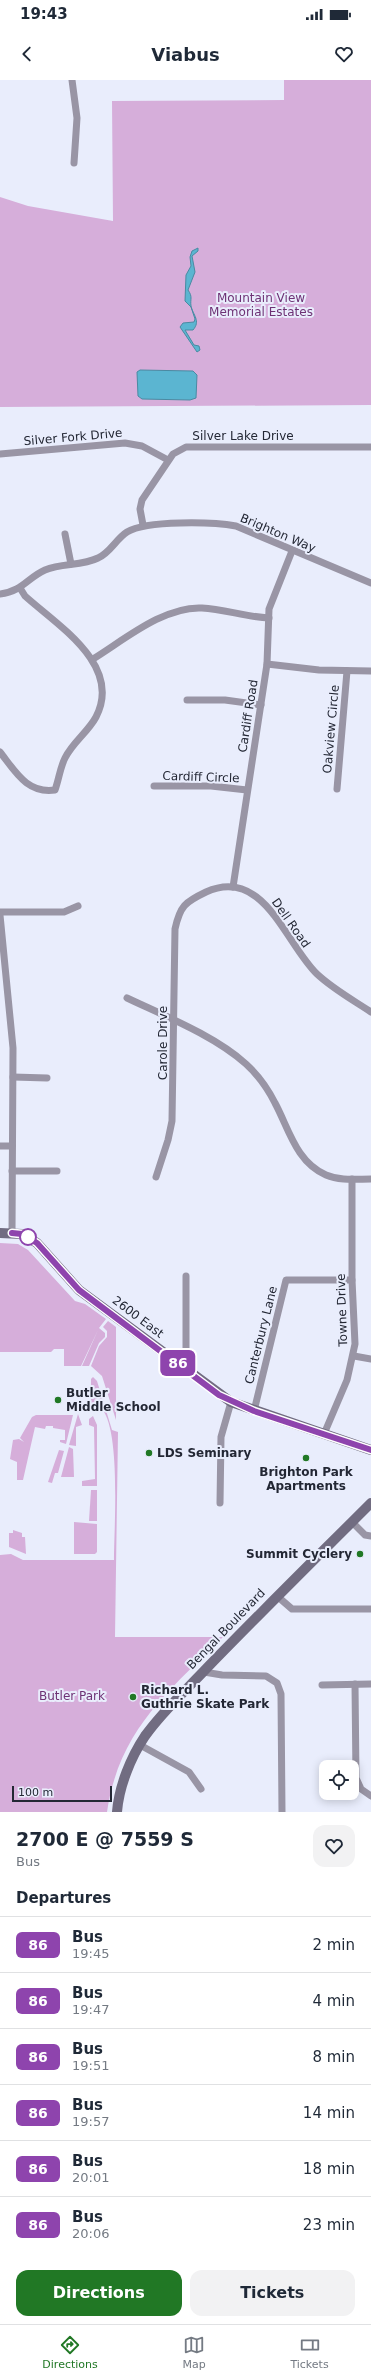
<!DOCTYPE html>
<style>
:root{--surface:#fff;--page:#f2f2f3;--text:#1f2937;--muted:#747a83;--line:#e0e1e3;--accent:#217825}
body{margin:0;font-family:"DejaVu Sans",sans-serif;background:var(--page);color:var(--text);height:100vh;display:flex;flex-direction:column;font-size:15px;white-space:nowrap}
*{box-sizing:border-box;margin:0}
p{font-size:13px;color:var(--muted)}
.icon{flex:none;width:22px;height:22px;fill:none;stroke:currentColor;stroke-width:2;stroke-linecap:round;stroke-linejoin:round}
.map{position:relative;height:1732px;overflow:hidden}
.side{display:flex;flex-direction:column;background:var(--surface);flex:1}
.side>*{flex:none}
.badge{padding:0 8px;border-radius:6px;font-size:14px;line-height:26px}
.fabs{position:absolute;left:319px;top:1680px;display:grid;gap:8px}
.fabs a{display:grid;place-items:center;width:40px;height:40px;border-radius:8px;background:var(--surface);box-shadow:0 2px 10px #0003;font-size:20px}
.scale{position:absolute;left:12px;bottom:10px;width:100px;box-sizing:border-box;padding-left:4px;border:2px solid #232734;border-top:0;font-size:11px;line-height:14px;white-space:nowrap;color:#232734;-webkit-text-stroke:3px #e9edfc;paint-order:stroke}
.map>.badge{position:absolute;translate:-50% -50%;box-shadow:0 0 0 2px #fff}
h2{padding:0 16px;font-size:15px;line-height:36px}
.round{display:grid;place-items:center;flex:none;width:42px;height:42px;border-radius:12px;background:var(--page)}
.head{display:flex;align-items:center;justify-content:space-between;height:68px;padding:0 16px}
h1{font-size:19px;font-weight:800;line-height:30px}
.action{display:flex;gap:8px;margin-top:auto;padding:8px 16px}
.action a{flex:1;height:46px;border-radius:12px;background:var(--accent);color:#fff;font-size:16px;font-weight:800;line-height:46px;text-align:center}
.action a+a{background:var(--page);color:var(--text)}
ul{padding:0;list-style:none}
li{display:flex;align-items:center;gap:12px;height:56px;padding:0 16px;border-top:1px solid var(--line)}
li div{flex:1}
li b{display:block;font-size:15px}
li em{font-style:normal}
li .badge{min-width:44px;font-weight:700;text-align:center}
.status{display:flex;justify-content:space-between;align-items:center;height:28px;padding:0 20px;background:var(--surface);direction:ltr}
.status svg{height:11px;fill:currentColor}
header{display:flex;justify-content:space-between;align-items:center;height:52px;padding:0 16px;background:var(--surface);font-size:18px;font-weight:800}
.tab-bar{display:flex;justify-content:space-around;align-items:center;height:56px;border-top:1px solid var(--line);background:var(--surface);font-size:11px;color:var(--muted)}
.tab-bar a{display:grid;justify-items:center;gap:2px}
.tab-bar .current{color:var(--accent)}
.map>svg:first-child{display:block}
</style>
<div class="status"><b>19:43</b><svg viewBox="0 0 49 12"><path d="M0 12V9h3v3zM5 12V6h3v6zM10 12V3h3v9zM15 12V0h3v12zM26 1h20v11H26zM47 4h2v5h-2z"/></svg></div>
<header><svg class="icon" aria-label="back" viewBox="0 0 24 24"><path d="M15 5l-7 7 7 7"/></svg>Viabus<svg class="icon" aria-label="heart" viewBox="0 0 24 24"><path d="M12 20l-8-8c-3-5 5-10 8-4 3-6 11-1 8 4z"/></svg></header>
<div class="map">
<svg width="371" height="1732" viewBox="0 0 371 1732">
<rect width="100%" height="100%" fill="#e9edfc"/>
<!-- green -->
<g fill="#d6aeda">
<path d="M284 0H371V325L0 327V117L28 126 113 141 112 21 284 20Z"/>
<path d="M0 1163 18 1164 28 1170 75 1221 85 1224 106 1239 99 1248 105 1253V1257L99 1263 89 1286H82L98 1250 81 1286H64V1269H54L51 1272H0Z"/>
<path d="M108 1241 116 1247V1340L102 1296 91 1286 99 1266 107 1257V1251L103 1247Z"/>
<path d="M93 1297 97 1301 112 1350 118 1352 115 1557H223C168 1612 119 1650 107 1732H0V1475L11 1474 23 1480H114C114 1448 121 1352 102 1329 100 1326 96 1325 92 1324L91 1322V1299Z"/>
<path d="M78 1334 82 1345 76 1347V1366L69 1365Z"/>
<path d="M36 1335H73L66 1364 60 1362V1360H65V1350L53 1348V1346H46L45 1349 35 1347 23 1400H17V1382L10 1379 13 1360 19 1359 24 1362 20 1358 32 1337Z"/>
<path d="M93 1336 97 1345V1406H82V1401L95 1399 94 1347 89 1345V1339Z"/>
<path d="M69 1367 73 1369 74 1397H61Z"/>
<path d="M59 1370 64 1371 58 1393H55L52 1403 48 1402Z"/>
<path d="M91 1410H97V1441H89Z"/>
<path d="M74 1442 97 1444V1472L95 1474H74Z"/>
<path d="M13 1450 22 1453V1457H25L26 1474 9 1467V1453H13Z"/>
</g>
<!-- water -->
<g fill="#5bb5d1" stroke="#4a8aa2">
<path d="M198 168V171L192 176 195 192 188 210C193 217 190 219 191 226 193 235 201 241 193 250H185L194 265 199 266 200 270 197 272 180 247 183 243 194 242 195 239 191 227 185 221 186 195 191 186 190 177 192 171Z"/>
<path d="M140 290 193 291 197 295 196 318 190 320 142 319 138 316 137 292Z"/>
</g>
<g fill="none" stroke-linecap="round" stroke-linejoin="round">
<!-- street -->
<g stroke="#9995a5" stroke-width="7">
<path d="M72 0 77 38 74 83"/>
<path d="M0 374 125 363 142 366 168 380"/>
<path d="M143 445 140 429 142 420 173 374 186 367H371"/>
<path d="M65 454 71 484"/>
<path d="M0 514C23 511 27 498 45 490 62 483 82 486 98 478 110 473 116 459 127 452 147 440 213 442 236 446L371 503"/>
<path d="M93 579C124 560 164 526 202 528 224 529 246 537 269 538"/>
<path d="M267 584 319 590 371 591"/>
<path d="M187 620H225L261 625"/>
<path d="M0 672C15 691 27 714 55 710 59 699 60 688 65 678 73 662 88 652 96 637 123 585 57 545 25 516L20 508"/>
<path d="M154 706H211L247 710"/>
<path d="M337 709 347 591"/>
<path d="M233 807 267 584 269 529 292 471"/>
<path d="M0 832H64L78 826"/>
<path d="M0 835 13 968 12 1153"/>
<path d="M127 918C165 936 215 956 246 984 258 995 268 1009 275 1023 289 1049 296 1082 326 1095 340 1101 356 1099 371 1099"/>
<path d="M13 997 47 998"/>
<path d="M0 1066H12"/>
<path d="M12 1091H57"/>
<path d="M156 1097 168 1060 172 1041 175 849C180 826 185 822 206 812 264 786 285 863 317 894 333 909 353 920 371 932"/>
<path d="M354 1276 371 1279"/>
<path d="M180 1285 186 1276V1196"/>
<path d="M254 1331 286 1200H352"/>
<path d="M324 1354 347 1300 355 1264 352 1200V1099"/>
<path d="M220 1423 221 1357 231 1322"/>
<path d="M352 1442 365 1455 371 1456"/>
<path d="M277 1516 292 1529H371"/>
<path d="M204 1592 222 1595 266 1596 277 1603 281 1614 282 1732"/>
<path d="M355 1604 356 1698 361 1709 371 1716"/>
<path d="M322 1605 371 1604"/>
<path d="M140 1665 189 1692 201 1709"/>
</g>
<!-- secondary -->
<g stroke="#716c81" stroke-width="10">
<path d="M0 1153 22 1154 37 1163 79 1210 231 1322 371 1370"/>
<path d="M117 1732C119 1706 131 1677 145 1656 162 1632 184 1612 204 1591 259 1534 315 1479 371 1423"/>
</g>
</g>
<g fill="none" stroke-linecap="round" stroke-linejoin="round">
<defs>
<path id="line" d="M12 1153 22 1154 37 1163 79 1210 219 1315 254 1331 371 1370"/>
</defs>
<!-- line casing -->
<use href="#line" stroke="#fff" stroke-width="9"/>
<!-- line -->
<use href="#line" stroke="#8e44ad" stroke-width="6"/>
</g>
<!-- markers -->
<circle fill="#fff" stroke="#8e44ad" stroke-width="2" cx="28" cy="1157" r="8"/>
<g fill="#217825" stroke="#e9edfc" stroke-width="1.5">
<circle cx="58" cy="1320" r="4"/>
<circle cx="149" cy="1373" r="4"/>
<circle cx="306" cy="1378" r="4"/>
<circle cx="360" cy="1474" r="4"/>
<circle cx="133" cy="1617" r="4"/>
</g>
<g text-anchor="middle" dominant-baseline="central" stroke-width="4" stroke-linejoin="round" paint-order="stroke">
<!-- park labels -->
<g font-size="12" fill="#6e3275" stroke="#e9edfc">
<text x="261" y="218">Mountain View<tspan x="261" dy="14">Memorial Estates</tspan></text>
<text x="72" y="1616">Butler Park</text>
</g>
<!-- street labels -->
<g font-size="12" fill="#232734" stroke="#e9edfc">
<text x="243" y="356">Silver Lake Drive</text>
<text transform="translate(73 357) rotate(-5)">Silver Fork Drive</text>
<text transform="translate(278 453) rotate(23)">Brighton Way</text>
<text transform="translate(248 636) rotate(-81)">Cardiff Road</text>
<text transform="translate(331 649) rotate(-85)">Oakview Circle</text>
<text transform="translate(201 697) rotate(2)">Cardiff Circle</text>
<text transform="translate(291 843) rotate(55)">Dell Road</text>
<text transform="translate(163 963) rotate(-90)">Carole Drive</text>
<text transform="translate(342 1230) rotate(-92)">Towne Drive</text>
<text transform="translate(138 1237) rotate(37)">2600 East</text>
<text transform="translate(261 1255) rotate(-76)">Canterbury Lane</text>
<text transform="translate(226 1549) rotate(-46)">Bengal Boulevard</text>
</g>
<!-- poi labels -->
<g font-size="12" font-weight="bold" fill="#232734" stroke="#e9edfc" text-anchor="start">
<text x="66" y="1313">Butler<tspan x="66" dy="14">Middle School</tspan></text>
<text x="157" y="1373">LDS Seminary</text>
<text x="306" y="1392" text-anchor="middle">Brighton Park<tspan x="306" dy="14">Apartments</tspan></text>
<text x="352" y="1474" text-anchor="end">Summit Cyclery</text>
<text x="141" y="1610">Richard L.<tspan x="141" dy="14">Guthrie Skate Park</tspan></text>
</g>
</g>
</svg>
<div class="fabs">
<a><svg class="icon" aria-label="locate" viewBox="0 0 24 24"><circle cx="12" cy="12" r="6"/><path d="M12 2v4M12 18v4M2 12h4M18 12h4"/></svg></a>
</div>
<div class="scale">100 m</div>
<b class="badge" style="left:178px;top:1283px;background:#8e44ad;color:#fff">86</b>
</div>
<section class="side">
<div class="head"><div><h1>2700 E @ 7559 S</h1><p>Bus</p></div><a class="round"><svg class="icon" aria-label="heart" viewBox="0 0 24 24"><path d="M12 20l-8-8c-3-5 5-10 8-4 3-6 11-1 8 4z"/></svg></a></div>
<h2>Departures</h2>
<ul>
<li><span class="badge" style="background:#8e44ad;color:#fff">86</span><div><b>Bus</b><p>19:45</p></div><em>2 min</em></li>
<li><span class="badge" style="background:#8e44ad;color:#fff">86</span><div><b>Bus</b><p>19:47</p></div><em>4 min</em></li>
<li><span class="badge" style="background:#8e44ad;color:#fff">86</span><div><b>Bus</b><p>19:51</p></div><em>8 min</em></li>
<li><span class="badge" style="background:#8e44ad;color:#fff">86</span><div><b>Bus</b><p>19:57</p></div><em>14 min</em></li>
<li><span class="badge" style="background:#8e44ad;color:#fff">86</span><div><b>Bus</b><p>20:01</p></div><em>18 min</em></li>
<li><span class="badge" style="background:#8e44ad;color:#fff">86</span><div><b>Bus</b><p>20:06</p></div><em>23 min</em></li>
</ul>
<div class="action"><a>Directions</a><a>Tickets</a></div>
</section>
<nav class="tab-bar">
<a class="current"><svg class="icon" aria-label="directions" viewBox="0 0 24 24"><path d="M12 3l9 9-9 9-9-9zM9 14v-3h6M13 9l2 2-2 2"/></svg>Directions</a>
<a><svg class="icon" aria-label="map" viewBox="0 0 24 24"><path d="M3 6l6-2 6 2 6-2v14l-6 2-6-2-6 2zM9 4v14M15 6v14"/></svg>Map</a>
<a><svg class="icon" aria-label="tickets" viewBox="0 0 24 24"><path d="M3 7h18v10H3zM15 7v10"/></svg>Tickets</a>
</nav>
